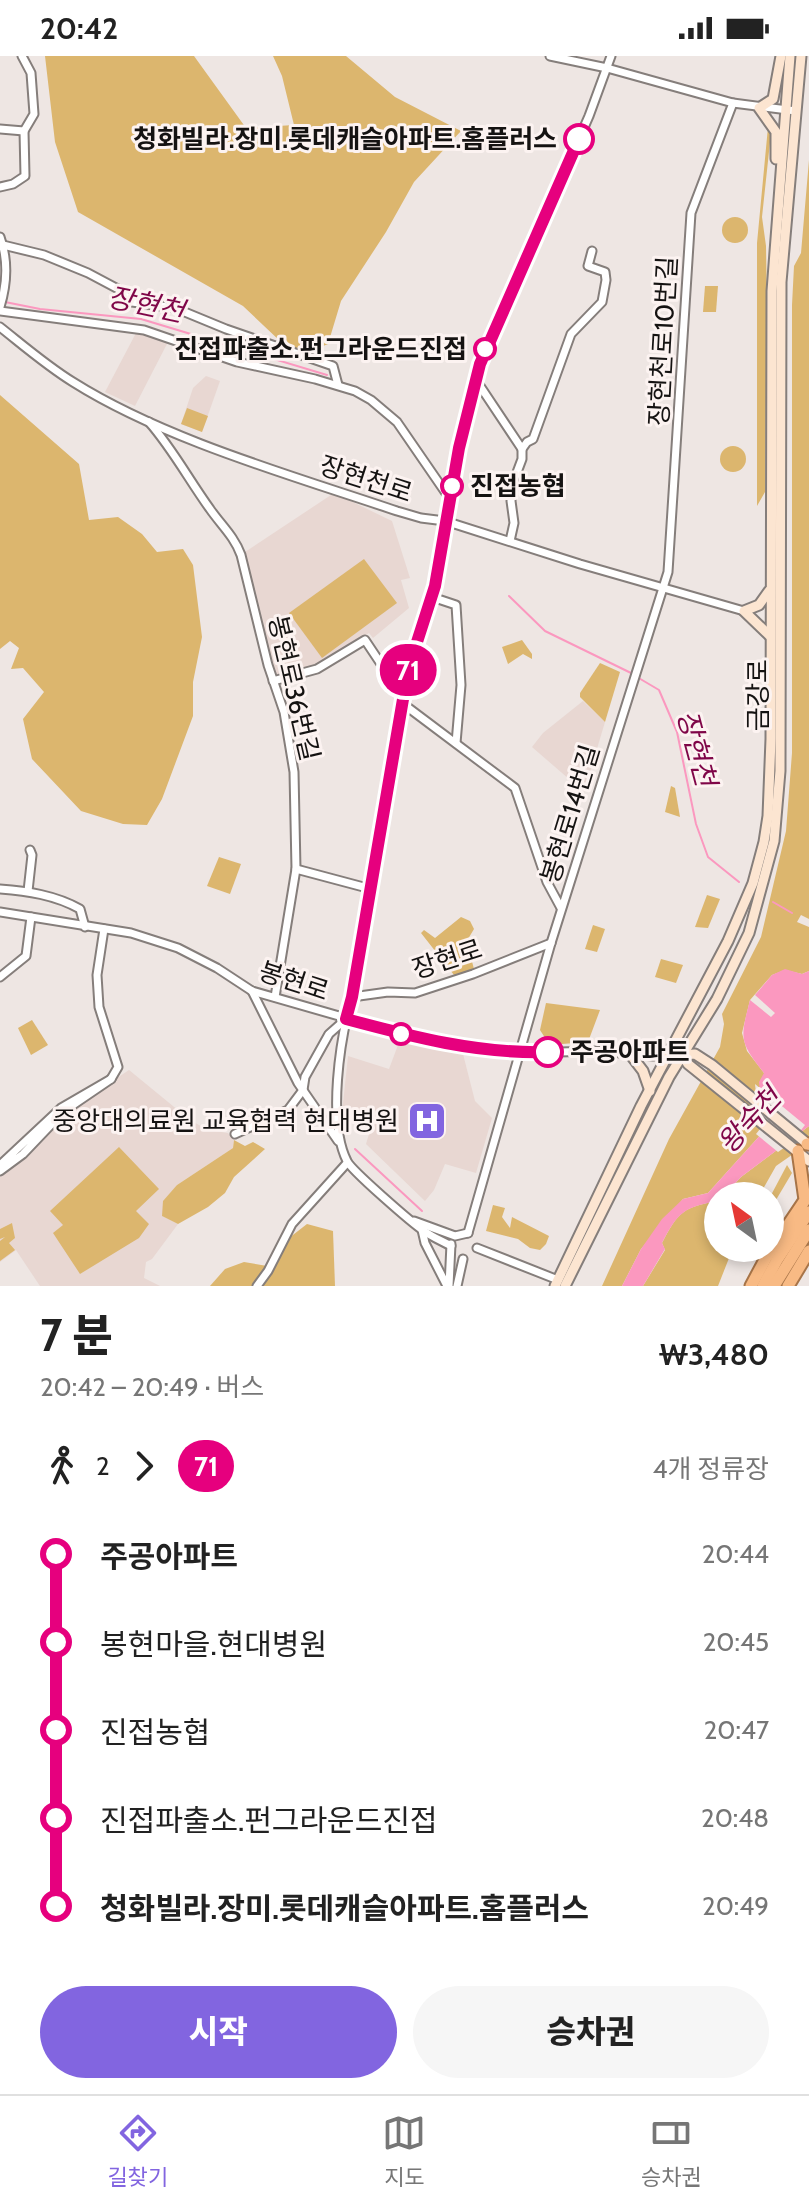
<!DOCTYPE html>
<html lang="ko">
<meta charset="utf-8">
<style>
:root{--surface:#fff;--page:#f6f6f6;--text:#222;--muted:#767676;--line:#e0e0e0;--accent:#8265e0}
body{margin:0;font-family:Cabin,"Noto Sans KR",sans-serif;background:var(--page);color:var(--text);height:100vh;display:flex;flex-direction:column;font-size:30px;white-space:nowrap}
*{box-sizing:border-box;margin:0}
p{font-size:26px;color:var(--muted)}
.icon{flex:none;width:44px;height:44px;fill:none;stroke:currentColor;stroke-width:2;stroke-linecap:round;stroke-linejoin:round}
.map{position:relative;height:1230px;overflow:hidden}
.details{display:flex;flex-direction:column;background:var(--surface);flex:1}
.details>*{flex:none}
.badge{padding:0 16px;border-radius:26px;font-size:28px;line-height:52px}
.needle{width:52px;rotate:327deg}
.fabs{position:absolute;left:704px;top:1126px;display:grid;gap:16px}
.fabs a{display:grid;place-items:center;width:80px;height:80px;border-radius:50%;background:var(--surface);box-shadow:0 4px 12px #0003;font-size:40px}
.map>.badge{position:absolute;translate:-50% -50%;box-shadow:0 0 0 4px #fff}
.legs{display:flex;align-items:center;gap:12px;height:88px;padding:0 40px;font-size:26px}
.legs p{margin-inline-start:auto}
.headline{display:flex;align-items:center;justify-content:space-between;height:136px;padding:0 40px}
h1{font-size:44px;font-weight:800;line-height:60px}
.primary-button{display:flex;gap:16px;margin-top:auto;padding:16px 40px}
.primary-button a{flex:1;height:92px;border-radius:48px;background:var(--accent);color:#fff;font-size:32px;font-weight:800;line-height:92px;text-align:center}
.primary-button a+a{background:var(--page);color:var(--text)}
ul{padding:0 40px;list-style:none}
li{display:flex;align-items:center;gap:28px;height:88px;font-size:30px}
li i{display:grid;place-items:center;width:12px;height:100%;margin:0 10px;background:currentColor}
li i::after{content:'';width:20px;height:20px;margin:-10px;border:6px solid;border-radius:50%;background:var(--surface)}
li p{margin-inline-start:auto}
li:first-child i{background:linear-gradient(#0000 50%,currentColor 0)}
li:last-child i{background:linear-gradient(currentColor 50%,#0000 0)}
.status{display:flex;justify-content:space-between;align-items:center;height:56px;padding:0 40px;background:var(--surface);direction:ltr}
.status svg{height:22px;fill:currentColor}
.tabs{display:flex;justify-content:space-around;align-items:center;height:112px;border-top:2px solid var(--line);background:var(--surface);font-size:22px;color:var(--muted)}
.tabs a{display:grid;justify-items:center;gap:4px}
.tabs .active{color:var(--accent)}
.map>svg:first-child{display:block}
</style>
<div class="status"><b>20:42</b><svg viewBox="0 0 49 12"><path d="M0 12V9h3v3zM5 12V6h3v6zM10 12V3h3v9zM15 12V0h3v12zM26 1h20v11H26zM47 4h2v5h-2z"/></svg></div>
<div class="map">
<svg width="809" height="1230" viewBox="0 0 809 1230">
<rect width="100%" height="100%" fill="#eee6e3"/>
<!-- built -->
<g fill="#e8d7d2">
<path d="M136 277 154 278 169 284 135 350 105 336Z"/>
<path d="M206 320 220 325 202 376 181 368 193 332Z"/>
<path d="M334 437 392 465 410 522 401 524 409 552 373 582 369 577 315 612 283 621 274 617 245 496Z"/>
<path d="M583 645 605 666 584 736 532 691 543 677Z"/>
<path d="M401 981 463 998 475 1045 492 1062 476 1117 445 1108 434 1134 425 1145 366 1088 372 1068 342 1057 348 1000 389 1013Z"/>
<path d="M129 1014 190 1064 208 1074 228 1077 234 1084 233 1092 177 1129 162 1160 178 1168 152 1203 146 1206 144 1222 160 1230H40L16 1194 0 1206V1118L11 1113 65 1057Z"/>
</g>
<!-- green -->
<g fill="#dcb66e">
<path d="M45 0H194L246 72 294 69 282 20 273 0H346L395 41 461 75 414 126 386 176 341 245 328 288 306 297 281 286 243 250 78 156 55 86Z"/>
<path d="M768 71 771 77 762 161 766 190 767 250 765 436 757 450V187Z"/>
<path d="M809 104V863L801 859 797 866 809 871V915L802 918 785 914 772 919 750 944 742 977 747 995 764 1017V1075L708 1137 683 1143 641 1193 622 1230H602L669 1083 720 991 724 968 722 958 761 881 786 775 792 697V249L794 210 801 197Z"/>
<circle cx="735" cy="174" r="13"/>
<path d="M705 230H718L716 256H703Z"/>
<path d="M0 339 79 408 89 464 118 461 142 478 157 496 183 493 193 509 202 581 193 626V660L162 743 147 769 123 768 81 755 32 703 23 663 44 636 23 612 11 613 19 592 10 585 0 593Z"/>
<path d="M187 352 208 360 202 376 181 368Z"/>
<circle cx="733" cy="403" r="13"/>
<path d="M364 503 397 547 322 602 289 557Z"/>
<path d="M522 584 532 598V603L523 598 508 608 502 591Z"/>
<path d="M600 607 620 616 605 666 580 641V637Z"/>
<path d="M671 730 675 732 680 761 665 756Z"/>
<path d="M219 801 241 808 230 838 207 830Z"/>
<path d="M707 839 720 843 708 872 695 871Z"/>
<path d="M461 861 470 865 474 873 468 883 474 894 470 898 474 913 454 919 421 877 424 874 435 882Z"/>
<path d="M593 869 605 873 597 896 585 893Z"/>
<path d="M661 903 683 909 676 927 655 921Z"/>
<path d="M546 947 600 954 588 986 562 988 547 985 540 974Z"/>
<path d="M32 964 48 989 31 999 18 972Z"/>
<path d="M809 1070V1087L776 1110 759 1140H723L741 1121Z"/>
<path d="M234 1084 245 1090 253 1086 265 1093 234 1121 225 1137 208 1151 178 1168 162 1160 163 1145 177 1129 233 1092Z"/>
<path d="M119 1091 159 1133 136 1155 149 1168 139 1182 80 1218 53 1177 63 1169 50 1155Z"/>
<path d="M787 1109 792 1117 770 1154V1141Z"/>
<path d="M718 1145V1192H733L718 1230H643L665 1194 662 1187C678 1156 683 1151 718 1145Z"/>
<path d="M493 1149 505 1152 502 1161 510 1172 512 1161 549 1180 546 1188 540 1194 530 1192 518 1183 486 1175Z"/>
<path d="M12 1167 15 1182 9 1187 15 1194 0 1205V1185L5 1181 0 1183V1173Z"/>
<path d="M307 1168 333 1175 335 1230H262L289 1182Z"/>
<path d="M244 1206 267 1210 254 1230H210L225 1213Z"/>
</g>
<!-- water -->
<path fill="#fb98bf" d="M785 913 802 918 809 915V1070L741 1121 723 1140H718V1145C684 1151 678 1156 662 1187L665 1193 643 1230H622L641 1193 662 1163 683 1143 708 1137 764 1075 759 1026 764 1017C739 985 740 983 750 944L771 961 775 957 755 939 772 919Z"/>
<!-- pier -->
<path fill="#eee6e3" d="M755 1028 805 1069 791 1087 778 1096 756 1078 760 1073Z"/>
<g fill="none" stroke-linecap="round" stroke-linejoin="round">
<!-- stream -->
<g stroke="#fb98bf" stroke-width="2">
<path d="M5 246 40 253 141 263 327 319"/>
<path d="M509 540 545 575 631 617"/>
<path d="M637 621 659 634 677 676 696 768 708 801 739 826"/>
<path d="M773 846 792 857"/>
<path d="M355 1093 422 1155"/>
</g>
<defs>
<g id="minor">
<path d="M550 0 607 12 733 47 796 55"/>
<path d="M0 73 24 75"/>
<path d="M0 131 13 128 25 120 24 75 34 58 31 17 22 0"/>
<path d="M0 181C8 203 7 228 0 251"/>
<path d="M3 189 44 199 88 217 120 234 132 246 175 252 226 273 333 310 338 329"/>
<path d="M0 255 144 274 237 306 315 323 355 335 371 344 397 366 450 443"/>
<path d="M0 271C24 290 47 310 73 326 165 384 294 420 397 455L421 462 445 465 580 508 744 555"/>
<path d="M476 324 522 393"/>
<path d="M149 366C172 392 189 424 210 453 221 469 234 480 241 499L268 609 284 656 294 716 296 813 275 941"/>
<path d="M510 485 514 467 511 445 513 427 522 403V393L527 386 533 383 571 278 602 246 606 224 605 216 588 210 592 195"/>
<path d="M432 541 456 549 461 629 456 687"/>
<path d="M273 625 317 613 365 584 393 626 406 629"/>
<path d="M402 647 515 732 547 826 561 852"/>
<path d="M296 813 371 833"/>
<path d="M0 833C27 835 55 839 80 853L85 871"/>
<path d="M28 835 32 799 30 794"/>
<path d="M0 856 131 877 178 892 217 912 252 935 426 985 519 997 598 995 653 1000 670 998"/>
<path d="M104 873 97 919 99 951 118 1011 111 1023"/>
<path d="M0 921 26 900 31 861"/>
<path d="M252 935 298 1027 338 1085"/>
<path d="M352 941 388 936 415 937 473 918 551 887"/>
<path d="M235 1078 288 1054 303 1034 305 1021 329 978 346 963"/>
<path d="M0 1109 61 1052 111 1023 64 1055 23 1098 0 1115"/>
<path d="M414 1165 455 1180 468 1177"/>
<path d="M422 1174 425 1187 447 1230"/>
<path d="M468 1177 551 887 668 516 691 157 733 47"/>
<path d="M451 1190C442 1185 432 1181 424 1175 412 1167 351 1114 347 1105 327 1065 340 983 352 941L408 614 435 530 459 392 480 308 589 60 611 0"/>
<path d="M477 1192 558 1224"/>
<path d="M257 1230 268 1215 292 1168 347 1107"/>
<path d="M449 1230 451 1188"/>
<path d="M457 1230 463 1203"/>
</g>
<g id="secondary">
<path d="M776 103V76L759 52 773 43 781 0"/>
<path d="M769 535 759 549 744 555 770 580"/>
<path d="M630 998 643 1015 650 1035"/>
<path d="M681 999 695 998 712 1009 809 1089"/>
<path d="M682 999 688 1008 809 1105"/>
<path d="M555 1230 641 1050 728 885 753 827 764 786 768 760 771 683 772 235 790 0"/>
<path d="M565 1230 669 1021 717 943 749 877 774 785 780 715 781 226 801 0"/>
</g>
<g id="trunk">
<path d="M807 1088H809"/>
<path d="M751 1230 766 1202 805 1144 798 1095"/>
<path d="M763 1230 777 1204 809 1156"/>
<path d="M774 1230 809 1174"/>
<path d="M788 1230 809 1195"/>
</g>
</defs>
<!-- minor casing -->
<use href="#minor" stroke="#857e7b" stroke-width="11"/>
<!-- secondary casing -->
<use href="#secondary" stroke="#857e7b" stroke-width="13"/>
<!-- trunk casing -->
<use href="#trunk" stroke="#a77448" stroke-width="15"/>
<!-- minor -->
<use href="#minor" stroke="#fff" stroke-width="7"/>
<!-- secondary -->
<use href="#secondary" stroke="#fce5d1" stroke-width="9"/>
<!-- trunk -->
<use href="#trunk" stroke="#f8ba84" stroke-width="11"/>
</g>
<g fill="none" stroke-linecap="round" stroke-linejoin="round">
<defs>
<path id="line-1" d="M548 996C478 998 413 981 346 963L352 941 408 614 435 530 459 392 480 308 579 83"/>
</defs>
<!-- line-1 casing -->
<use href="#line-1" stroke="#fff" stroke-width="18"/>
<!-- line-1 -->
<use href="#line-1" stroke="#e6007e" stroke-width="12"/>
</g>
<!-- icons -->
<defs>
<symbol id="hospital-square" viewBox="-11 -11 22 22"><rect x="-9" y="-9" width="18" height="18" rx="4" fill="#8265e0" stroke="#fcf3f1"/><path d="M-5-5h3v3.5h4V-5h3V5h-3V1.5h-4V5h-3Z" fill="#fff"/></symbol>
</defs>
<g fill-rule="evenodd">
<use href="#hospital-square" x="405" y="1043" width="44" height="44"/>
</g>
<!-- markers -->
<g fill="#fff" stroke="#e6007e" stroke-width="4">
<circle cx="579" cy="83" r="14"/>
<circle cx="485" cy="293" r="10"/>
<circle cx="452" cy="430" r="10"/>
<circle cx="401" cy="978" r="10"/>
<circle cx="548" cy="996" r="14"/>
</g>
<g text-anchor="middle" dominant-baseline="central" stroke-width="6" stroke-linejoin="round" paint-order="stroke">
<!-- stop labels -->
<g font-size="26" font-weight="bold" fill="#151312" stroke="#fcf3f1" text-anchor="end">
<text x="557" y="83">청화빌라.장미.롯데캐슬아파트.홈플러스</text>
<text x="467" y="293">진접파출소.펀그라운드진접</text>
<text x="470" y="430" text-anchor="start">진접농협</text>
<text x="570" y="996" text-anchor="start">주공아파트</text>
</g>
<!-- street labels -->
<g font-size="26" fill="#151312" stroke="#fcf3f1">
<text transform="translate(663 285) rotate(-87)">장현천로10번길</text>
<text transform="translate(366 423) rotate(18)">장현천로</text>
<text transform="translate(294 632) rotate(77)">봉현로36번길</text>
<text transform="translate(758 639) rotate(-90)">금강로</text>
<text transform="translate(570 758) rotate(-73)">봉현로14번길</text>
<text transform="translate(447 903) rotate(-18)">장현로</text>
<text transform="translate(294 925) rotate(18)">봉현로</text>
</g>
<!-- poi labels -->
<g font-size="26" fill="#151312" stroke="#fcf3f1" text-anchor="end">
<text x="399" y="1065">중앙대의료원 교육협력 현대병원</text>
</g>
<!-- water labels -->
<g font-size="28" font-style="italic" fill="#7f0648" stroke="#fcf3f1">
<text transform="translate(146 248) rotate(12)">장현천</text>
<text transform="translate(697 692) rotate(75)">장현천</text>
<text transform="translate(749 1064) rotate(-47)">왕숙천</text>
</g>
</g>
</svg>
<div class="fabs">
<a><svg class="needle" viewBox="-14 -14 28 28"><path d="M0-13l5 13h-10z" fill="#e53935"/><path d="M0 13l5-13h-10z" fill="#767676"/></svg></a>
</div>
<b class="badge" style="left:408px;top:614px;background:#e6007e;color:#fff">71</b>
</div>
<section class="details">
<div class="headline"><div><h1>7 분</h1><p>20:42 – 20:49 · 버스</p></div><b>₩3,480</b></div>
<div class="legs"><svg class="icon" aria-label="walk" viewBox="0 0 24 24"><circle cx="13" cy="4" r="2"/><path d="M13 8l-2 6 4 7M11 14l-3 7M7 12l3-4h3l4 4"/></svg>2<svg class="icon" aria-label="forward" viewBox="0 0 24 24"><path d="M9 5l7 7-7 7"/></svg><b class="badge" style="background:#e6007e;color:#fff">71</b><p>4개 정류장</p></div>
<ul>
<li><i style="color:#e6007e"></i><b>주공아파트</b><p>20:44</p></li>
<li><i style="color:#e6007e"></i><span>봉현마을.현대병원</span><p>20:45</p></li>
<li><i style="color:#e6007e"></i><span>진접농협</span><p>20:47</p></li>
<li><i style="color:#e6007e"></i><span>진접파출소.펀그라운드진접</span><p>20:48</p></li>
<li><i style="color:#e6007e"></i><b>청화빌라.장미.롯데캐슬아파트.홈플러스</b><p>20:49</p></li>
</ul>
<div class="primary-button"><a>시작</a><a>승차권</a></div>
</section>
<nav class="tabs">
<a class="active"><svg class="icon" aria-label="directions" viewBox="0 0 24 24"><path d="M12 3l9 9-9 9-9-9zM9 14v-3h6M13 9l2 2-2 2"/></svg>길찾기</a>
<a><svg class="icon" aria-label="map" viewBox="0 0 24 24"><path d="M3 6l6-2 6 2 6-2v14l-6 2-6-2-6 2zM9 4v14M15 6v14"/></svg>지도</a>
<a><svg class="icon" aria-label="tickets" viewBox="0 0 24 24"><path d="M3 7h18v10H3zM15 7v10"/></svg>승차권</a>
</nav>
